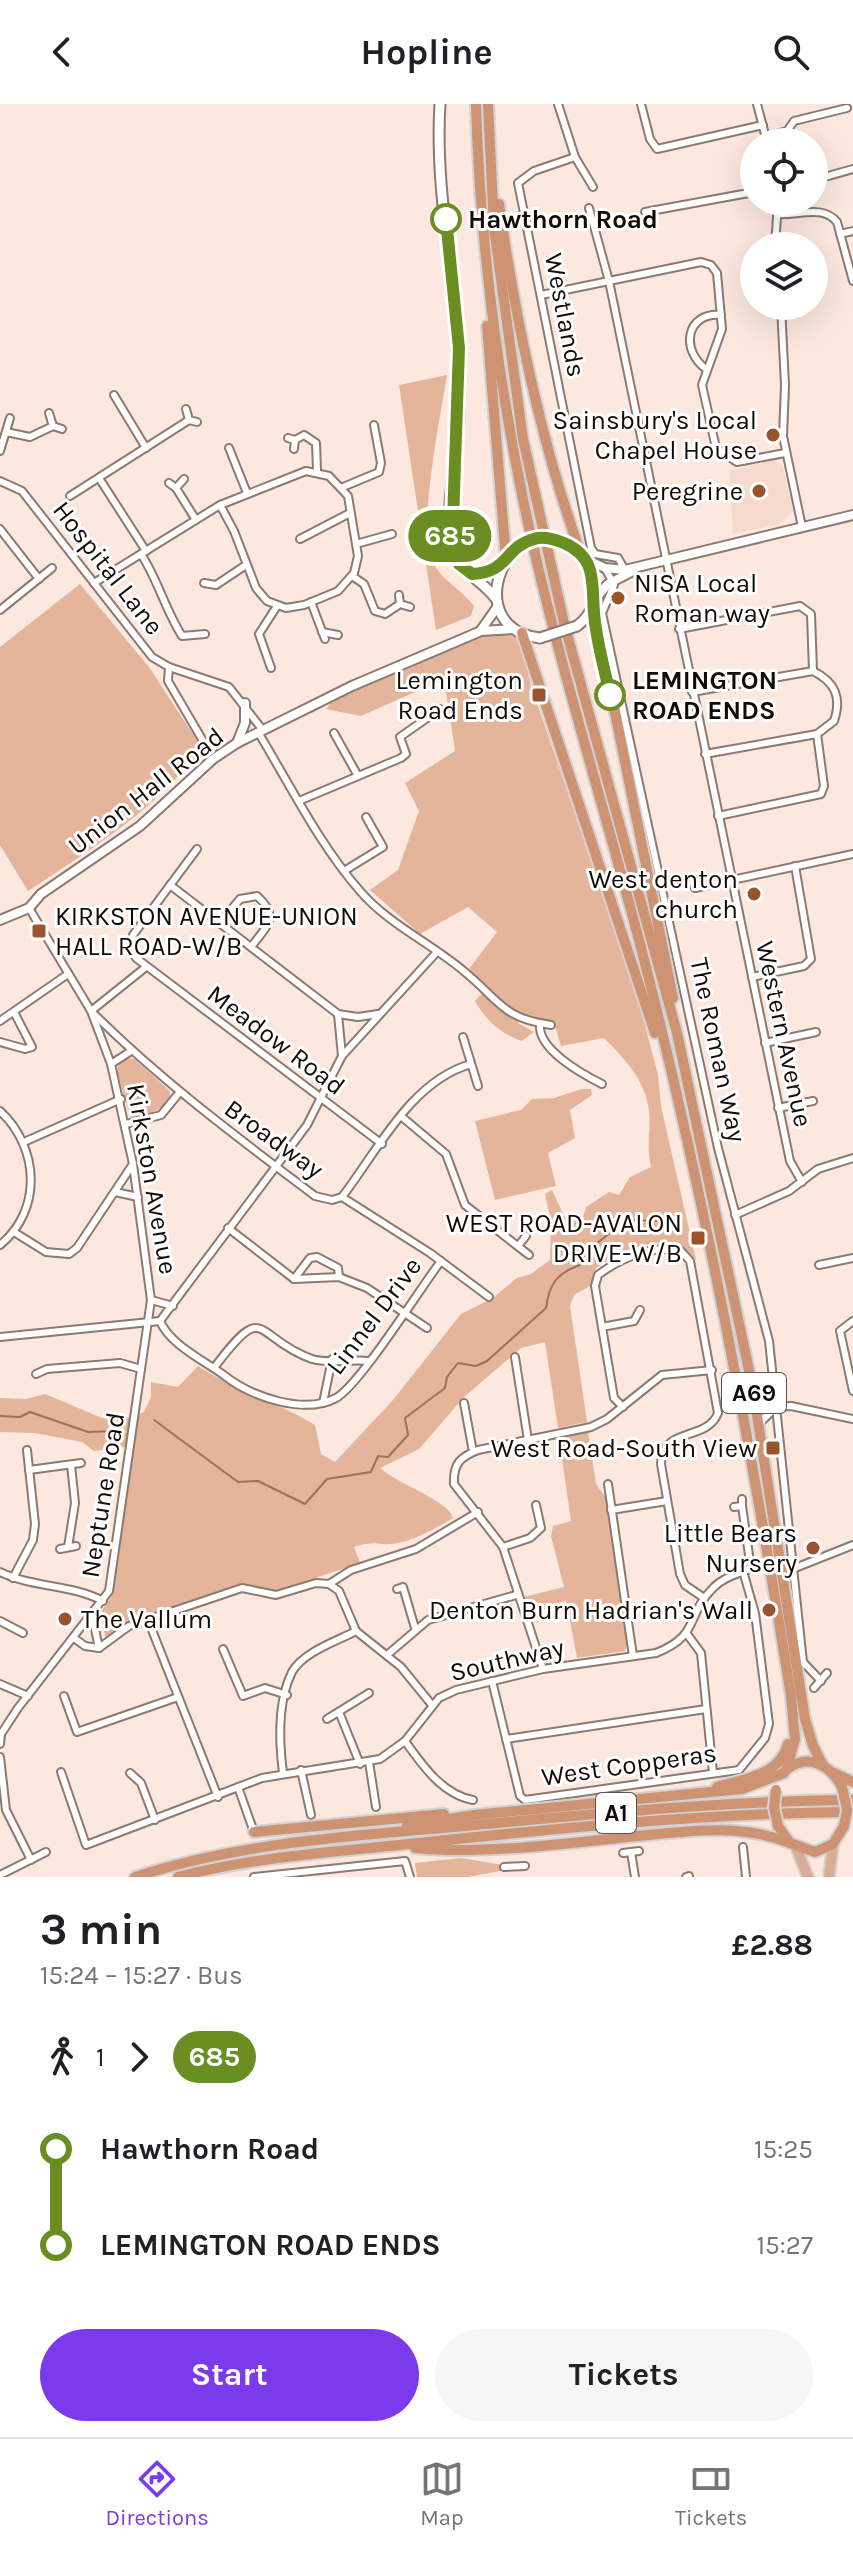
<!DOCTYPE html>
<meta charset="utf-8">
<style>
:root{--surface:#fff;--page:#f6f6f6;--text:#202124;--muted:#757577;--line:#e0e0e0;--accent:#7c3aed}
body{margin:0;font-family:Karla,sans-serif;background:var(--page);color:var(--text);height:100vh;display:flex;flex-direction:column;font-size:30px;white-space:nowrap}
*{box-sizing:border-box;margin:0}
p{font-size:26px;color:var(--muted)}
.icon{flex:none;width:44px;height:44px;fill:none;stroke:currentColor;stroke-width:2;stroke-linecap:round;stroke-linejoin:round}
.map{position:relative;height:1773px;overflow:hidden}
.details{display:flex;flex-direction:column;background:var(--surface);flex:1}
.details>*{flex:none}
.badge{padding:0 16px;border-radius:26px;font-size:28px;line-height:52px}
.tools{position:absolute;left:740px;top:24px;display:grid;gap:16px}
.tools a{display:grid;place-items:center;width:88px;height:88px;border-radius:50%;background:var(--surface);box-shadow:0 8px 32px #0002;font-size:40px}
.map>.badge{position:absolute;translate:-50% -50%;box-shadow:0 0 0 4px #fff}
.legs{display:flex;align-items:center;gap:12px;height:88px;padding:0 40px;font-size:26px}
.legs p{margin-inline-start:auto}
.summary{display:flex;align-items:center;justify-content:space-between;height:136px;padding:0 40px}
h1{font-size:44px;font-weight:700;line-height:60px}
.action{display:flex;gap:16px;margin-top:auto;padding:16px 40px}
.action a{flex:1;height:92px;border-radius:48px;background:var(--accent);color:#fff;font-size:32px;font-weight:700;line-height:92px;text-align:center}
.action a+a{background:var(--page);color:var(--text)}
ul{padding:0 40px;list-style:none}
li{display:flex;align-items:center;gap:28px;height:96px;font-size:30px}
li i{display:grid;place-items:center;width:12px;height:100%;margin:0 10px;background:currentColor}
li i::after{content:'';width:20px;height:20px;margin:-10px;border:6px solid;border-radius:50%;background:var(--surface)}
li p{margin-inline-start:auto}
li:first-child i{background:linear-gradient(#0000 50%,currentColor 0)}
li:last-child i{background:linear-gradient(currentColor 50%,#0000 0)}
header{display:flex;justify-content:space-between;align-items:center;height:104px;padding:0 40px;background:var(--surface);font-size:36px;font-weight:700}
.dock{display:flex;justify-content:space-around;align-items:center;height:112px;border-top:2px solid var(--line);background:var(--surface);font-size:22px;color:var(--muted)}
.dock a{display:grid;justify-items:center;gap:4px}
.dock .active{color:var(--accent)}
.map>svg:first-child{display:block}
</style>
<header><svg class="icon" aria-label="back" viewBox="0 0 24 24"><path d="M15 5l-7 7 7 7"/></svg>Hopline<svg class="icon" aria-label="search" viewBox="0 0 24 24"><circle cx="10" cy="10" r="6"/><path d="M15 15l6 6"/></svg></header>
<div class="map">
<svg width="853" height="1773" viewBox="0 0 853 1773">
<rect width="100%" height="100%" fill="#fce8df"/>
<!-- built -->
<path fill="#f6dbcd" d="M773 356 782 361 793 407 780 420 733 430 729 367Z"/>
<!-- green -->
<g fill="#e4b49b">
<path d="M447 271C441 309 417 426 432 457 442 477 460 484 474 502L471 512 436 526 399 281Z"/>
<path d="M80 480 149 563 200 641C171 697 81 752 28 787L0 741V543Z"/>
<path d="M504 529 515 532 524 549 531 582 635 883 658 971 661 1002 696 1156C670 1123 626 1145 596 1164L592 1181 574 1191 570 1202 587 1318 558 1324 545 1238 521 1244 464 1293 419 1345 380 1364C396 1379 449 1397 453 1414 436 1424 412 1438 392 1440 375 1441 376 1436 354 1443L360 1459 274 1488 242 1481 127 1517 106 1535 100 1509 113 1490 134 1342 94 1347 82 1338 35 1329 0 1328V1294L26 1295 45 1290 102 1314H126L144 1308 151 1293V1278L178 1283 198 1262C236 1287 278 1298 315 1321L321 1350 335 1358 393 1296 461 1210 493 1194 517 1174 531 1170 550 1156 551 1117 545 1090 552 1086 564 1112 574 1117 583 1114 586 1103 609 1088 619 1091 630 1073 651 1063C646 1039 651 1027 649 1007 646 977 625 955 604 934L561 942 554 918 519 909 518 919 534 928 522 937C500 930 486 916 475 897L487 884 469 865 497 828 468 803 420 830 370 786 398 766 419 707 405 679 455 647 444 575 361 612 326 605 331 599C381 576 449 534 504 529Z"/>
<path d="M128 954 134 955 170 987V994L164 1002 138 1016 130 1013 117 967 118 962Z"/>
<path d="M582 985H591L592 991 570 1006 575 1034 548 1049 556 1082 495 1096 475 1017 521 1006 532 995 554 994Z"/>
<path d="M588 1328 596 1380 606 1394 628 1539 625 1547 577 1554 566 1496 533 1511 524 1493 564 1483 551 1432 553 1422 571 1417 559 1334Z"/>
<path d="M461 1754 503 1761 505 1766 468 1773H417L415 1759Z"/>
</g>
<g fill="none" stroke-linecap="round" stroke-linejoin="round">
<!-- stream -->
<g stroke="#a46f54" stroke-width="2">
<path d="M0 1312 20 1313 30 1308 88 1328 117 1327"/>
<path d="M154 1316 238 1378 258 1377 305 1400 327 1375 371 1368 378 1352 388 1353 408 1331 405 1314 445 1284 447 1273 458 1259 476 1262 487 1257 546 1204C549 1180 557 1169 580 1161 585 1145 614 1126 629 1116 649 1119 660 1111 677 1126"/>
</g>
<defs>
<g id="minor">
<path d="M558 0 575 53 593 83"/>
<path d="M641 0 650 35 657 45 763 21"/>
<path d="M757 0 767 38"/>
<path d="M765 33 787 27 794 17 847 4"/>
<path d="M575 53 534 67 518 79 591 444 595 450 618 454 625 466"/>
<path d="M814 76 853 65"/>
<path d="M589 104 609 177 790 1057 802 1078"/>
<path d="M645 108 754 88"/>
<path d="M777 110C799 112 822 100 837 118L853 177"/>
<path d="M840 130 853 127"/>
<path d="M775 142 778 98"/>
<path d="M541 191 701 158 711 161 717 169 722 225 702 281 716 344 737 358 785 349"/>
<path d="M781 202 785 281 783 332 802 423"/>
<path d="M706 265C680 246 686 208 721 211"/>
<path d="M114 291 146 344"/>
<path d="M186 305 189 316 197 318"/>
<path d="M49 309 53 322 62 325"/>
<path d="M6 328 30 333 53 322"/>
<path d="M288 334 295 336 294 345"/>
<path d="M295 336 304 331 316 339 317 367"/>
<path d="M229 344 247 389"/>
<path d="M0 347 10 314"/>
<path d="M99 374 146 447"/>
<path d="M0 377 22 387 152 553 169 563 229 583 262 625"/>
<path d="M169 379 176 384 184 375"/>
<path d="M343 383 379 368 381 359 374 321"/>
<path d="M176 384 196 416"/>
<path d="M70 392 189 316"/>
<path d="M0 425 39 475"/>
<path d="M300 435 350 409"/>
<path d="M356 440 392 430"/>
<path d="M141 450C158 476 165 505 182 532L205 530"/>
<path d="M605 464 614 481 602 509 718 1044 769 1237 803 1558 821 1577"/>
<path d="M352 472 364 480 375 507 385 510 400 500"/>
<path d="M94 479 220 401 306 367 329 372 348 392 358 452 354 469 338 487 304 501 286 504 267 497 256 484 234 427 220 401"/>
<path d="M204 479 216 481 246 461"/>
<path d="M399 491 400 500 410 503"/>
<path d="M311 498 325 535"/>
<path d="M0 506 52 464"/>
<path d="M679 525 800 502 811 510 813 567"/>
<path d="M322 528 338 531"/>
<path d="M169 563 168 577 206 642"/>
<path d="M271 564 259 530 277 502"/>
<path d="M692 588 813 567C835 578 842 593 834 617L817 630"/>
<path d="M258 628C290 681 319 740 360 787 389 821 433 840 466 869 500 897 502 914 551 921"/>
<path d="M334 629 358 672"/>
<path d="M705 650 817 630 824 682 821 690 718 712"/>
<path d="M299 697 401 654 406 650 400 633 440 605"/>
<path d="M197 745 133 831 131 843 136 854 382 1040"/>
<path d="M344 767 383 743 366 713"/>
<path d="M170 781 338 910 358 913 378 910"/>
<path d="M695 784 853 750"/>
<path d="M220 819 240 795 257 792C281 813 266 823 251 843"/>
<path d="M436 849 342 952 307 1021 160 1217C170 1241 205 1257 225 1272 252 1293 304 1311 336 1294 359 1282 421 1183 441 1157"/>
<path d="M146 863 91 907C160 976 237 1033 315 1092L332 1096 342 1093 430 1149 489 1193"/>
<path d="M752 873 804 862 811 855 795 762"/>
<path d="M338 910 342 952"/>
<path d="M0 917 68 870"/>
<path d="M540 920C537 945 582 970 602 980"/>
<path d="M463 933 478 982"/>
<path d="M0 938 25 945 32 943 14 908"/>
<path d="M765 939 816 928"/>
<path d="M111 960 131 947"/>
<path d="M778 1004 813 997"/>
<path d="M0 1007C39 1043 43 1106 0 1141"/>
<path d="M402 1013 446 1050 465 1101 529 1151"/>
<path d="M126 1020 161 1011 179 989"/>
<path d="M24 1038 121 995"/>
<path d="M115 1088 138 1093"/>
<path d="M342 1093C378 1046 411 977 471 960"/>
<path d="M735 1111 789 1087 818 1065 853 1054"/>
<path d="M228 1124 294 1175 339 1173 367 1184 427 1224"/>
<path d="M14 1128 46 1148 69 1150 77 1144 133 1060"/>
<path d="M518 1142 526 1132"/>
<path d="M819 1161 853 1154"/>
<path d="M294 1175 310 1154 317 1153 338 1164 339 1173"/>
<path d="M151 1196 173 1202"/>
<path d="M853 1217 840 1227 853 1287"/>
<path d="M602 1223 634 1217 640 1206"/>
<path d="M0 1233 160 1217"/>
<path d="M515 1253 528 1336"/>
<path d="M214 1264C267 1193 253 1234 312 1255 328 1260 351 1255 368 1257"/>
<path d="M36 1270 47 1265 120 1259 141 1265"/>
<path d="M756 1287 762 1297 776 1303 791 1302 853 1315"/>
<path d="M323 1299 332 1255"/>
<path d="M464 1299 473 1348"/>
<path d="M623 1303 614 1294 595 1182 598 1171C619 1155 653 1140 681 1147L690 1157 718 1309C707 1338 662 1322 661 1360L680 1470 685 1481 704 1494"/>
<path d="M759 1320 776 1303"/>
<path d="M29 1366 81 1359"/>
<path d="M608 1380 633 1552"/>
<path d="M742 1402 751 1465"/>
<path d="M734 1403 742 1402V1395"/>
<path d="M611 1406 667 1397"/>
<path d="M68 1443 75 1399 71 1361"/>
<path d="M503 1443 530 1434 541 1424 536 1401"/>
<path d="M60 1445 76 1442"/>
<path d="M795 1464 853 1441"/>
<path d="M0 1468C33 1484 71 1480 103 1497"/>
<path d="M13 1474 33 1436 35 1420 27 1346"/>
<path d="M329 1480 351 1466 416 1445 478 1408"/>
<path d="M329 1480 339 1487 356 1527 401 1563 432 1601"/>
<path d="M397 1485 403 1483 415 1524"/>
<path d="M92 1511 99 1544"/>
<path d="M148 1516 218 1693"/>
<path d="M0 1517 23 1529"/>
<path d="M687 1530 701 1549 713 1669"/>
<path d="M74 1534 85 1542 99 1544"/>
<path d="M99 1544 129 1522 242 1484 276 1491 316 1479 329 1480"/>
<path d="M223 1545 243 1592 265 1584 287 1591"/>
<path d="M387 1551 428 1516 516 1491"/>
<path d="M543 1565 503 1443 454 1380C453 1360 460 1353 478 1346L591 1323 607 1315 662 1271 712 1266"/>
<path d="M492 1577 520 1692 525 1696 739 1666 765 1634 769 1620 755 1509 743 1467"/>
<path d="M0 1580 28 1592"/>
<path d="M814 1584 827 1569"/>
<path d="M64 1592 77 1628 178 1593"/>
<path d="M339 1608 360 1660"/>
<path d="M327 1615 369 1589"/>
<path d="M506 1635 706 1605"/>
<path d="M405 1637C422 1661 443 1691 473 1696"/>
<path d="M0 1640 1 1630 18 1604 109 1487 151 1196 133 1060 111 960 91 907 29 804"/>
<path d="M0 1653 6 1706 31 1756"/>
<path d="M369 1658 376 1703"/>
<path d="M301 1666 311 1711"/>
<path d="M61 1668 86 1741 262 1674 380 1655 405 1637 439 1594 456 1586 543 1565 656 1549C701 1531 685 1512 713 1484 728 1468 752 1469 768 1454"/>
<path d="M130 1669 141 1679 155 1716"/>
<path d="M283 1669C279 1638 277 1598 292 1568 303 1548 337 1537 356 1527"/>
<path d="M238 1683 254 1728"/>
<path d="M743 1743 746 1773"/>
<path d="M631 1748 635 1773"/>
<path d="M623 1749 639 1747"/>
<path d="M504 1763 525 1762"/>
<path d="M0 1771 46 1748"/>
<path d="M254 1773 405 1757 410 1773"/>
<path d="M686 1773 689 1772"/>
</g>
<g id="tertiary">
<path d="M584 454 605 464 625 466 853 411"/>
<path d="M594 496 608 480 633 467"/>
<path d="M481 526 498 502"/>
<path d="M237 639 245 619V599"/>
<path d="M0 816 29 804 41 790 140 722 213 655 237 639 352 582 481 527 513 525"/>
</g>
<g id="secondary">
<path d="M440 0C433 110 468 219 458 330 455 358 444 421 452 446 459 468 484 477 496 495"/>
<path d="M557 436C591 450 612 496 577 522"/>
<path d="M520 441C486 471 486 528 540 534"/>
<path d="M472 470 500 464"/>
</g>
<g id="primary">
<path d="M796 1743 808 1773"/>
<path d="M829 1773 833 1740"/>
</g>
<g id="trunk">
<path d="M476 0C480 137 497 271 525 405 558 560 607 710 646 863 707 1103 752 1348 791 1592L795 1635 786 1666"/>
<path d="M488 0 494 124 523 335 564 519 677 929 752 1280 805 1615 813 1642 823 1661"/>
<path d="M499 100C516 219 540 337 581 450"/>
<path d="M487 222 506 455"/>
<path d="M593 500 673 894"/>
<path d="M522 529 655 929"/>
<path d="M786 1666C808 1648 830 1661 842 1683"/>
<path d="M834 1669 853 1678"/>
<path d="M717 1683C743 1675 780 1672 788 1640"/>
<path d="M407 1722 474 1711 742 1685 784 1669"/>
<path d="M778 1722 790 1739 815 1748 833 1740 844 1722"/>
<path d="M254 1728 444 1710"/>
<path d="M415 1744C479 1751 571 1739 637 1732 689 1727 741 1719 790 1739"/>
<path d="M135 1773C241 1738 354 1732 465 1722 594 1710 723 1697 853 1696"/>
<path d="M178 1773C257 1752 337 1748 418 1739 562 1724 708 1709 853 1708"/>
</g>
</defs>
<!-- minor casing -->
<use href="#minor" stroke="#8b7a71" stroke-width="10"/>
<!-- tertiary casing -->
<use href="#tertiary" stroke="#8b7a71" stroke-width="12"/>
<!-- secondary casing -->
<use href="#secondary" stroke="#8b7a71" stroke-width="13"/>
<!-- primary casing -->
<use href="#primary" stroke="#d4d3d3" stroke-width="14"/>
<!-- trunk casing -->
<use href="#trunk" stroke="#d4d3d3" stroke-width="14"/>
<!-- minor -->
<use href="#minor" stroke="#fff" stroke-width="6"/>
<!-- tertiary -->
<use href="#tertiary" stroke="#fff" stroke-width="8"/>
<!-- secondary -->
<use href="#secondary" stroke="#fff" stroke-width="9"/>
<!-- primary -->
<use href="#primary" stroke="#daae96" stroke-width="10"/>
<!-- trunk -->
<use href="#trunk" stroke="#ce9373" stroke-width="10"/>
<defs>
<g id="secondary-bridge">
<path d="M520 441 540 434 557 436"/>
<path d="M540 534 577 522"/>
</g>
<g id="trunk-bridge">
<path d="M842 1683 847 1706 844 1722"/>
<path d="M776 1686 774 1703 778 1722"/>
</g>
</defs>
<!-- secondary-bridge casing -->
<use href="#secondary-bridge" stroke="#8b7a71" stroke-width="13" stroke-linecap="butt"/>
<!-- trunk-bridge casing -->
<use href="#trunk-bridge" stroke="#d4d3d3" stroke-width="14" stroke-linecap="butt"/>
<!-- secondary-bridge -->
<use href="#secondary-bridge" stroke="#fff" stroke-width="9"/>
<!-- trunk-bridge -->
<use href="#trunk-bridge" stroke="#ce9373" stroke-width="10"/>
</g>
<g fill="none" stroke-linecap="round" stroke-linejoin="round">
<defs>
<path id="line-1" d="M446 115 459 244 452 446 459 460 472 470C510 468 504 443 534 435 543 432 554 435 564 439 601 455 590 486 595 518 598 543 605 567 610 591"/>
</defs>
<!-- line-1 casing -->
<use href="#line-1" stroke="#fff" stroke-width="18"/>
<!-- line-1 -->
<use href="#line-1" stroke="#6b8e23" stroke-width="12"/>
</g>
<!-- markers -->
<g fill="#fff" stroke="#6b8e23" stroke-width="4">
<circle cx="446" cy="115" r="14"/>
<circle cx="610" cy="591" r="14"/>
</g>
<g fill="#9a532c" stroke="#fff" stroke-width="3">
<circle cx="773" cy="331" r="8"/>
<circle cx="759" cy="387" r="8"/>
<circle cx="618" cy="494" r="8"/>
<rect x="531" y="583" width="16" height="16" rx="4"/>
<circle cx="754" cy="790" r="8"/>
<rect x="31" y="819" width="16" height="16" rx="4"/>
<rect x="690" y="1126" width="16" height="16" rx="4"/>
<rect x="765" y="1336" width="16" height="16" rx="4"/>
<circle cx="813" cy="1444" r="8"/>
<circle cx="769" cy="1506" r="8"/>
<circle cx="65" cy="1515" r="8"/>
</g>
<g text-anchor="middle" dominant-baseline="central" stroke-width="6" stroke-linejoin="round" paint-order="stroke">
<!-- shield labels -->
<g fill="#fff" stroke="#585452" stroke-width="2">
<rect x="722" y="1269" width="64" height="40" rx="6"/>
<rect x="596" y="1689" width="40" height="40" rx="6"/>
</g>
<g font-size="24" font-weight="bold" fill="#110b08">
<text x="754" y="1289">A69</text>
<text x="616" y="1709">A1</text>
</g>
<!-- stop labels -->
<g font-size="26" font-weight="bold" fill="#110b08" stroke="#fff" text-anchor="start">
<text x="468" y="115">Hawthorn Road</text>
<text x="632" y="576">LEMINGTON<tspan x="632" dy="30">ROAD ENDS</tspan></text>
</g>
<!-- street labels -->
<g font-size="26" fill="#110b08" stroke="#fff">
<text transform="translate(565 211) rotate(79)">Westlands</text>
<text transform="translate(108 464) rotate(52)">Hospital Lane</text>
<text transform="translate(146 687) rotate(-38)">Union Hall Road</text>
<text transform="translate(784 930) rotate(78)">Western Avenue</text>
<text transform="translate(276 936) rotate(37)">Meadow Road</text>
<text transform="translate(718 946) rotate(78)">The Roman Way</text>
<text transform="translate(274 1035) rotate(36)">Broadway</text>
<text transform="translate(152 1075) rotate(80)">Kirkston Avenue</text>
<text transform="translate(374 1212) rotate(-53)">Linnel Drive</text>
<text transform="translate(103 1391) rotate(-81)">Neptune Road</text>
<text transform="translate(507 1556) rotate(-13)">Southway</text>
<text transform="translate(629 1661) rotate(-8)">West Copperas</text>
</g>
<!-- poi labels -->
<g font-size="26" fill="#110b08" stroke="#fff" text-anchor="end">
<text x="757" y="316">Sainsbury's Local<tspan x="757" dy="30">Chapel House</tspan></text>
<text x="743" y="387">Peregrine</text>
<text x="634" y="479" text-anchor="start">NISA Local<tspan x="634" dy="30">Roman way</tspan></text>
<text x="523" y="576">Lemington<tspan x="523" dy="30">Road Ends</tspan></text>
<text x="738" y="775">West denton<tspan x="738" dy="30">church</tspan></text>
<text x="55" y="812" text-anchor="start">KIRKSTON AVENUE-UNION<tspan x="55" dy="30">HALL ROAD-W/B</tspan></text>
<text x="682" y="1119">WEST ROAD-AVALON<tspan x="682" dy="30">DRIVE-W/B</tspan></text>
<text x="757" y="1344">West Road-South View</text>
<text x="797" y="1429">Little Bears<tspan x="797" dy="30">Nursery</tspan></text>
<text x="753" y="1506">Denton Burn Hadrian's Wall</text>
<text x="81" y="1515" text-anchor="start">The Vallum</text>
</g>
</g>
</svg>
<div class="tools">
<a><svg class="icon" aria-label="locate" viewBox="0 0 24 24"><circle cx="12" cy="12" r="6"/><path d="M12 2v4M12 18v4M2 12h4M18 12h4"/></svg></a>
<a><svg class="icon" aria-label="layers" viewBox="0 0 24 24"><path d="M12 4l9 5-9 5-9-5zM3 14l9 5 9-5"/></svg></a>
</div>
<b class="badge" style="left:450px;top:432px;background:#6b8e23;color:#fff">685</b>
</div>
<section class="details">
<div class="summary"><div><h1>3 min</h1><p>15:24 – 15:27 · Bus</p></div><b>£2.88</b></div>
<div class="legs"><svg class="icon" aria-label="walk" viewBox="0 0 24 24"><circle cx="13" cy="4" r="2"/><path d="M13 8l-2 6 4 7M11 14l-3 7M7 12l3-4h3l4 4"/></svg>1<svg class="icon" aria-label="forward" viewBox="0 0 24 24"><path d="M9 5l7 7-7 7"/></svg><b class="badge" style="background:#6b8e23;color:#fff">685</b></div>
<ul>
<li><i style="color:#6b8e23"></i><b>Hawthorn Road</b><p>15:25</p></li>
<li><i style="color:#6b8e23"></i><b>LEMINGTON ROAD ENDS</b><p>15:27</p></li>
</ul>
<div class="action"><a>Start</a><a>Tickets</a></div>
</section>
<nav class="dock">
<a class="active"><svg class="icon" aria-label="directions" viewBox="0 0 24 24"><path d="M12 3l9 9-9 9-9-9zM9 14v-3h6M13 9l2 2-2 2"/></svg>Directions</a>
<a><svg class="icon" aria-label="map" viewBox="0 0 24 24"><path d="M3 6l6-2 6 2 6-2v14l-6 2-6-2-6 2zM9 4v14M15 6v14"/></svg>Map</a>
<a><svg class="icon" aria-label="tickets" viewBox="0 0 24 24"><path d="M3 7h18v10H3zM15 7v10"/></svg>Tickets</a>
</nav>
